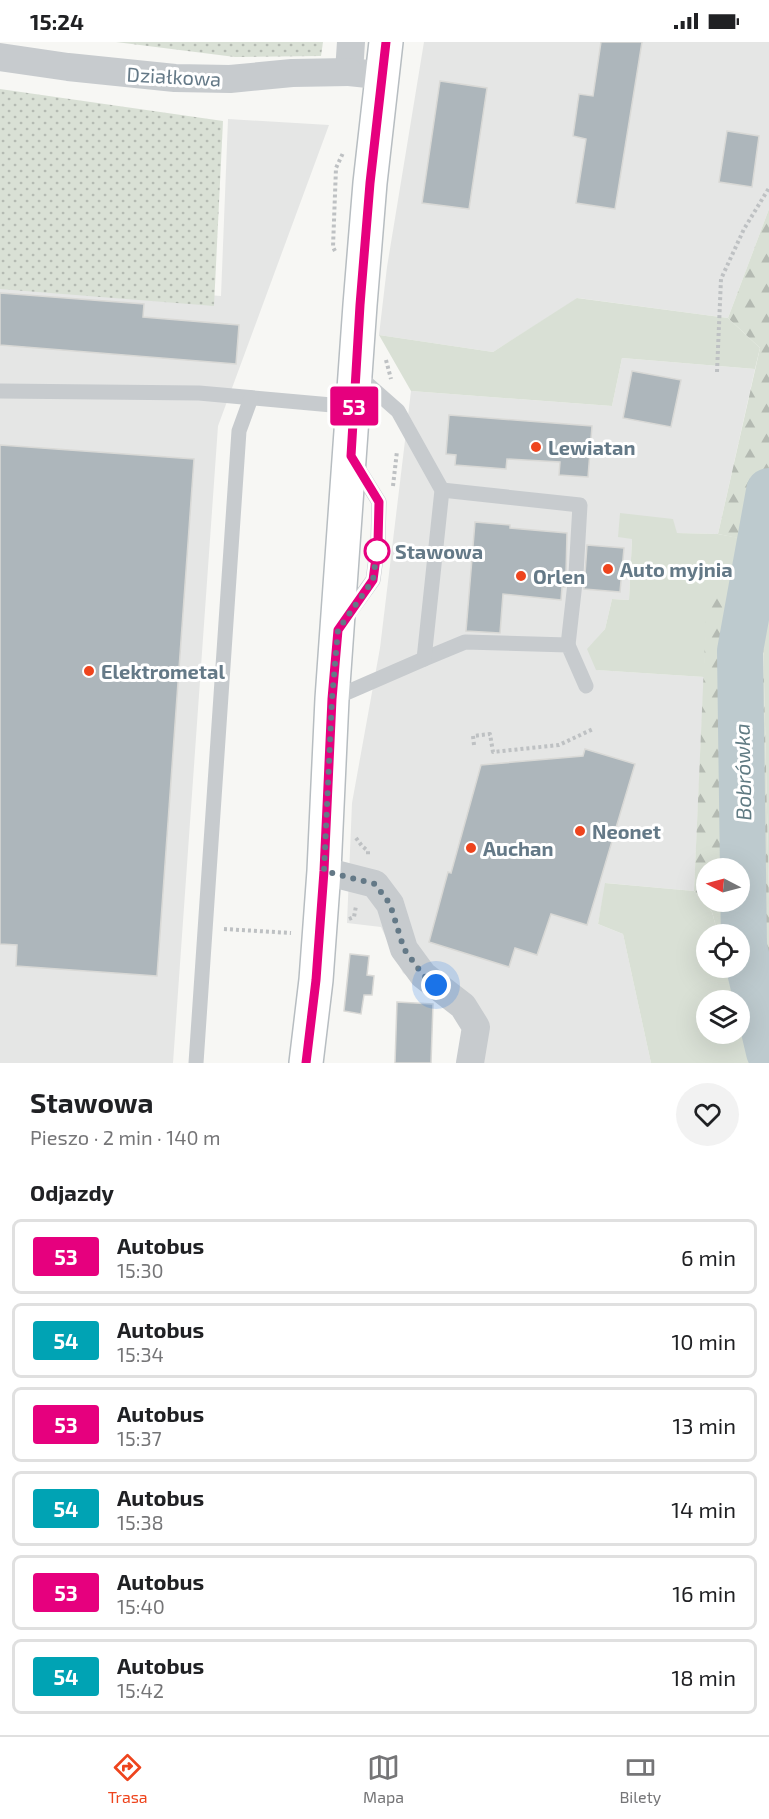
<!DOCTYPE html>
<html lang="pl">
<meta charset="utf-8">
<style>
:root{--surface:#fff;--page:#f2f2f2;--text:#202124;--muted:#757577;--line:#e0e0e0;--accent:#ee441d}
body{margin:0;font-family:"Exo 2",sans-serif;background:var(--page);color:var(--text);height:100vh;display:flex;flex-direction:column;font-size:22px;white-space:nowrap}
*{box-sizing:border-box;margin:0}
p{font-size:20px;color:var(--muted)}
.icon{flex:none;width:33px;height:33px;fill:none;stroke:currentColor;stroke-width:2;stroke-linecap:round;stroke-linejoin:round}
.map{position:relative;height:1021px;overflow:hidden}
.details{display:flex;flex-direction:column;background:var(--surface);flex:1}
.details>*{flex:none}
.badge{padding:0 12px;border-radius:4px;font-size:21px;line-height:39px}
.needle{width:39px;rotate:276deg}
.controls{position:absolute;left:696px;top:816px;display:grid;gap:12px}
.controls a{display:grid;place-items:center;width:54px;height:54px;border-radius:50%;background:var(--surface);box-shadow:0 6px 24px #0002;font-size:30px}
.you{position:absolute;width:30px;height:30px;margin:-15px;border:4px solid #fff;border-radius:50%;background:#1a73e8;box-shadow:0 0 0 9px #1a73e833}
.map>.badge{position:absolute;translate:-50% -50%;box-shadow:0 0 0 3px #fff}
h2{padding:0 30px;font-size:22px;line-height:54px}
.round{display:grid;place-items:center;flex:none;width:63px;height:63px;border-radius:32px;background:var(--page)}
.overview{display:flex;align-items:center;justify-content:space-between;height:102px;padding:0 30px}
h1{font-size:28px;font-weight:700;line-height:45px}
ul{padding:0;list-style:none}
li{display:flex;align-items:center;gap:18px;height:75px;margin:0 12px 9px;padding:0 18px;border:3px solid var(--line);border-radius:9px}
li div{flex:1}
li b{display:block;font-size:22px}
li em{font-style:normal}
li .badge{min-width:66px;font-weight:700;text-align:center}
.status{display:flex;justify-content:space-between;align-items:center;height:42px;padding:0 30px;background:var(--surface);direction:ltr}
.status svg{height:16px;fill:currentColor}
.menu{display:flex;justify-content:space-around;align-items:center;height:84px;border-top:2px solid var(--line);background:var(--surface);font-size:16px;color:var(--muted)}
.menu a{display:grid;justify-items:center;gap:3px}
.menu .on{color:var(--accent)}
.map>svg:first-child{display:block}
</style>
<div class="status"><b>15:24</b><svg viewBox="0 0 49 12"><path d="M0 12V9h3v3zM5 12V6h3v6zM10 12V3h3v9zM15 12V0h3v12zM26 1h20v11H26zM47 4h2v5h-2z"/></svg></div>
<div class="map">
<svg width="769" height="1021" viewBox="0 0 769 1021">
<defs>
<pattern id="forest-firs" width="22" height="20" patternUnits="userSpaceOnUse" patternTransform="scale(1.5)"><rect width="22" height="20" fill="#d9e0d5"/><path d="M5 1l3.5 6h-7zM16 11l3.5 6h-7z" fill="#b4bab2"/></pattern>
<pattern id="garden-dots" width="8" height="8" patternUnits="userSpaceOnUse" patternTransform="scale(1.5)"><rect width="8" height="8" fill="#d9e0d5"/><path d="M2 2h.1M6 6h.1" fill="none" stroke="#b4bab2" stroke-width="1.8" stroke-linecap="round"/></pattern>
</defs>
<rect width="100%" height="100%" fill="#f7f7f4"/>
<!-- built -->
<g fill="#e5e6e5">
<path d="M424 0H769V167L728 276 578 256 493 310 379 293 387 225Z"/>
<path d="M228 77 329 83 218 384 173 1021H0V238L221 254Z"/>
<path d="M622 316 755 327 718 492 677 491 632 497 629 558 612 557 605 587 588 607 597 628 704 635 694 849 606 841 598 882 623 892 651 1021H461L463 985 452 967 403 931 381 885 347 881 352 761 380 606 411 349 612 364Z"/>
</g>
<!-- grass -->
<g fill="#d9e0d5">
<path d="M577 256 728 276 760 306 755 327 622 316 612 364 411 349 379 293 493 310Z"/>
<path d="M620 471 673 477 677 491 718 492 767 501 769 493V857L763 594 769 541 709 532 704 635 596 628 587 607 605 587 612 557 629 558 632 497 618 495Z"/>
<path d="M605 841 694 849 712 870 718 892H706V926H728L737 958H706V992H740V967L755 1021H651L623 892 598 882Z"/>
</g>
<!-- forest -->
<g fill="url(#forest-firs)" fill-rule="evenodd">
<path d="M769 167V493L767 502 718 492 760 306 728 276Z"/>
<path d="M708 532 769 541 763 594 769 857V1021H755L740 967V958H737L728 926H740V892H718L712 870 694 849ZM706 826H740V860H706Z"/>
</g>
<!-- garden -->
<g fill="url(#garden-dots)">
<path d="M116 0H323L321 14 235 15Z"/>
<path d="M0 47 223 79 214 264 0 247Z"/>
</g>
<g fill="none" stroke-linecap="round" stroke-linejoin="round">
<!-- river -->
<path stroke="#bdcace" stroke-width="46" d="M769 449 740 609 744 904 769 1010"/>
</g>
<!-- building -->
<g fill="#adb6bb" stroke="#d9d9d6" stroke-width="1.5">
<path d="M601 0H642L615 167 576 161 586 97 573 94 579 52 593 54Z"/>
<path d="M440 39 487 46 469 167 422 161Z"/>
<path d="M727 89 759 94 752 145 719 140Z"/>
<path d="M0 251 144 262 143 275 239 283 236 322 0 303Z"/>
<path d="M632 329 681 338 671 385 623 376Z"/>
<path d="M449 373 592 384 588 435 559 433 560 420 507 417 506 427 455 423 456 413 446 412Z"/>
<path d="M0 403 194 417 157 934 16 924 17 903 0 902Z"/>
<path d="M475 480 510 483V486L567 491 566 531 565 545H562L561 558 503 552 500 591 466 589Z"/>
<path d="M587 503 624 506 620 550 584 547Z"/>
<path d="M585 707 635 722 587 883 551 872 537 913 515 906 509 925 429 900 448 830 451 831 481 723 583 714Z"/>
<path d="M350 912 369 914 367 933 374 934 372 953H364L361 972 344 969Z"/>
<path d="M397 960 433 962 431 1021H395Z"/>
</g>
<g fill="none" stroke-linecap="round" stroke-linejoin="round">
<defs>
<path id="secondary" d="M306 1021 316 938 324 829 332 657 360 263 370 141 386 0"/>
</defs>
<!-- secondary casing -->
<use href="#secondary" stroke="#b7bdc1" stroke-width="36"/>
<!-- path -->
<g stroke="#bec1c3" stroke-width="4" stroke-dasharray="3 3" stroke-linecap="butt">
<path d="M335 209 333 205 336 126 343 111"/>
<path d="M386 318 391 337"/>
<path d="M717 330 721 237 744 187 769 146"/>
<path d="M393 444 397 409"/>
<path d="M474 703 473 694 490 692 493 710 559 703 593 687"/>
<path d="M356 796 362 804 368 809V813"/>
<path d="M349 877 354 875 356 864"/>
<path d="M224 887 291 891"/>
</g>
<!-- lane -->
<g stroke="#c7cbce" stroke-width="15">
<path d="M0 349 199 351 354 365"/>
<path d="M442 448 580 463 576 532 568 603"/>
<path d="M344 578 373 538 378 501 379 460 353 418"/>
<path d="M424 617 465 600 568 603 586 644"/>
<path d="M332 657 424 617 442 448 398 369 356 332"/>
<path d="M196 1021 239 389 251 356"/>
</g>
<!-- street -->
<g stroke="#c7cbce" stroke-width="28">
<path d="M351 0 349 30 368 32"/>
<path d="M0 15 68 25 175 36 230 37 292 31 349 30"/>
<path d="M324 829 375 842 390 862 404 907 423 933 463 964 476 985 470 1021"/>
</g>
<!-- secondary -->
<use href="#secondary" stroke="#fff" stroke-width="33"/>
</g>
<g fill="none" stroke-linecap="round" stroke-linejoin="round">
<defs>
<path id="line" d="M306 1021 316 938 324 829 332 657 338 588 373 538 378 501 379 460 351 414 360 263 370 141 386 0"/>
</defs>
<!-- line casing -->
<use href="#line" stroke="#fff" stroke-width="14"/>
<!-- line -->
<use href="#line" stroke="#e6007e" stroke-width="9"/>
<!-- walk -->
<path stroke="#647987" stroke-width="6" stroke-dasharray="0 10.8" d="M377 509 378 501 373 538 338 588 332 657 324 829 375 842 390 862 404 907 423 933 436 943"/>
</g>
<!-- markers -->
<g fill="#ee441d" stroke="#fff" stroke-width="2">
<circle cx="536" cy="405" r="6"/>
<circle cx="608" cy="527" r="6"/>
<circle cx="521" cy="534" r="6"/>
<circle cx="89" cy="629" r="6"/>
<circle cx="580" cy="789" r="6"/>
<circle cx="471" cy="806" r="6"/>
</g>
<circle fill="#fff" stroke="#e6007e" stroke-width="3" cx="377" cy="509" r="12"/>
<g text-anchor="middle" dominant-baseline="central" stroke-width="6" stroke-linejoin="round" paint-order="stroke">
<!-- street labels -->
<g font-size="20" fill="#647987" stroke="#fff">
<text transform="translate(174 34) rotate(3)">Działkowa</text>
</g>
<!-- poi labels -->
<g font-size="20" font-weight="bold" fill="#647987" stroke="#fff" text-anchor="start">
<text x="548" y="405">Lewiatan</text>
<text x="620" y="527">Auto myjnia</text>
<text x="533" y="534">Orlen</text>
<text x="101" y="629">Elektrometal</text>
<text x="592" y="789">Neonet</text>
<text x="483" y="806">Auchan</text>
</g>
<!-- stop labels -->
<g font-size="20" font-weight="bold" fill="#647987" stroke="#fff" text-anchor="start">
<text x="395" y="509">Stawowa</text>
</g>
<!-- water labels -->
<g font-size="21" font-style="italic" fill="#607b83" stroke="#fff">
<text transform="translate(742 730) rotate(-91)">Bobrówka</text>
</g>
</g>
</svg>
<div class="controls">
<a><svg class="needle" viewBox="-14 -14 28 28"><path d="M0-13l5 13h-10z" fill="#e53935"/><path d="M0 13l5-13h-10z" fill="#757577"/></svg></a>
<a><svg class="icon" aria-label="locate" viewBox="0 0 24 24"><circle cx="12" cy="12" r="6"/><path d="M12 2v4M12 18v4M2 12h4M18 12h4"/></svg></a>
<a><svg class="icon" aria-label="layers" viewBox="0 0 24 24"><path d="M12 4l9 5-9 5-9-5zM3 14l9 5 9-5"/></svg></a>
</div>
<div class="you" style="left:436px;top:943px"></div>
<b class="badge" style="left:354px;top:364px;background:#e6007e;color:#fff">53</b>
</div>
<section class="details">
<div class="overview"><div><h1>Stawowa</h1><p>Pieszo · 2 min · 140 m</p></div><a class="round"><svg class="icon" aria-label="heart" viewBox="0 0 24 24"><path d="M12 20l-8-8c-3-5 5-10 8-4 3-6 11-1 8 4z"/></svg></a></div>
<h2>Odjazdy</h2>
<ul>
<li><span class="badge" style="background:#e6007e;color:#fff">53</span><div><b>Autobus</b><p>15:30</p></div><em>6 min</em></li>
<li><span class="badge" style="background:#00a3b4;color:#fff">54</span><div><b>Autobus</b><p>15:34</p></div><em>10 min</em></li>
<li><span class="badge" style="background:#e6007e;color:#fff">53</span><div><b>Autobus</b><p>15:37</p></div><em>13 min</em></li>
<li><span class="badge" style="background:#00a3b4;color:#fff">54</span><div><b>Autobus</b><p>15:38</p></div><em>14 min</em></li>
<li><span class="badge" style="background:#e6007e;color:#fff">53</span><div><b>Autobus</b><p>15:40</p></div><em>16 min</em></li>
<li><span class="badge" style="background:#00a3b4;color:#fff">54</span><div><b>Autobus</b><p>15:42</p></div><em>18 min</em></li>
</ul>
</section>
<nav class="menu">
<a class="on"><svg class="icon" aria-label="directions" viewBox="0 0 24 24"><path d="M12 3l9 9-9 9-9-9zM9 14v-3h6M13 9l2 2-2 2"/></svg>Trasa</a>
<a><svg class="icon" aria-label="map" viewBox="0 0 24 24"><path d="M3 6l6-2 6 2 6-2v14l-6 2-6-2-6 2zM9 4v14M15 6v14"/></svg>Mapa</a>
<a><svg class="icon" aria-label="tickets" viewBox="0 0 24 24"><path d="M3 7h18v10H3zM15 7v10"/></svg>Bilety</a>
</nav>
